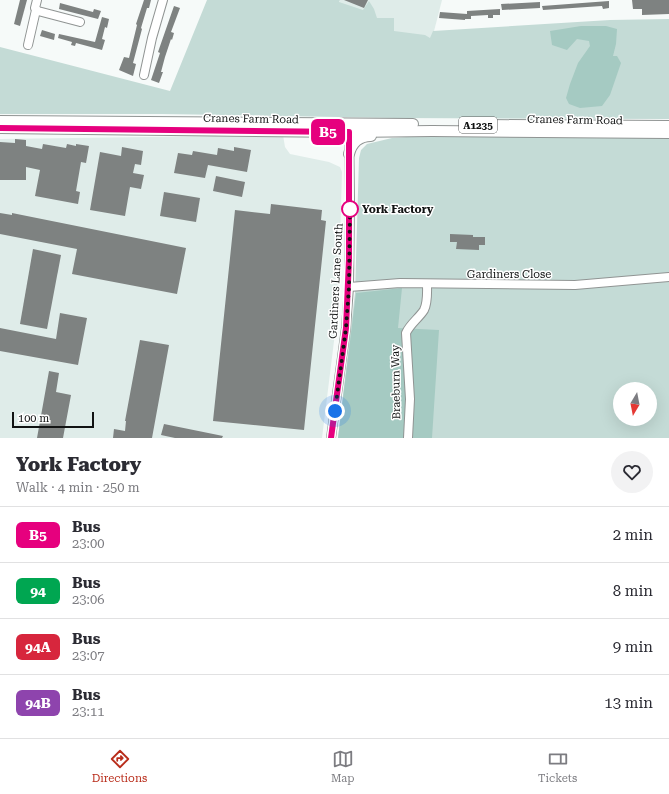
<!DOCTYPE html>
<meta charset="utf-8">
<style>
:root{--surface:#fff;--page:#f2f2f3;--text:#2b2b33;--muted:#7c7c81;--line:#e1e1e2;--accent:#b92d1b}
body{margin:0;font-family:"Roboto Serif",serif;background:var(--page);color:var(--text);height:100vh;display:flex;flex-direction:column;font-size:15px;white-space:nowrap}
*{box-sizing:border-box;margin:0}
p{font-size:13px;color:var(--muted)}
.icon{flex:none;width:22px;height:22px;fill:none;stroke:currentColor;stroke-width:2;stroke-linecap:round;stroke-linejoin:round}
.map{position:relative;height:438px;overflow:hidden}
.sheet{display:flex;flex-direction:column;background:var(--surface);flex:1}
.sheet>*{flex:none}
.badge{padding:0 8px;border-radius:6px;font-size:14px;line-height:26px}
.needle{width:26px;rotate:190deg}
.tools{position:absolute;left:613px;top:382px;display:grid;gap:8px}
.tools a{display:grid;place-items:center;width:44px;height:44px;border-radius:50%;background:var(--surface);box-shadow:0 4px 16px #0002;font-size:20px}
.scale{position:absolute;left:12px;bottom:10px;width:82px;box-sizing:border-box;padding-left:4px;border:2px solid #111313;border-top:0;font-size:11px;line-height:14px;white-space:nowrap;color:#111313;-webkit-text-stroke:3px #fff;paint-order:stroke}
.you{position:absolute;width:20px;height:20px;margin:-10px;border:3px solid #fff;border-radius:50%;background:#1a73e8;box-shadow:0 0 0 6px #1a73e833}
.map>.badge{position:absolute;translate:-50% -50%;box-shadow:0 0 0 2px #fff}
.round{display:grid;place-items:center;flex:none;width:42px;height:42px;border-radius:21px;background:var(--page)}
.head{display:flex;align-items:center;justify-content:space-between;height:68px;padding:0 16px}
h1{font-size:19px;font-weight:800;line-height:30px}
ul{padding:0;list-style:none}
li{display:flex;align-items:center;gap:12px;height:56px;padding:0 16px;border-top:1px solid var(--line)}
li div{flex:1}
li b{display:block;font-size:15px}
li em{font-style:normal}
li .badge{min-width:44px;font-weight:700;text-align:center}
.tab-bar{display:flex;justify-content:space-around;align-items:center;height:56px;border-top:1px solid var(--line);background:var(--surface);font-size:11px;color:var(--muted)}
.tab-bar a{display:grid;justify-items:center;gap:2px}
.tab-bar .current{color:var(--accent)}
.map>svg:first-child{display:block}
</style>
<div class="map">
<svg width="669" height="438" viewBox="0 0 669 438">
<rect width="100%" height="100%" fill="#f6faf9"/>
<!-- built -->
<g fill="#dfece9">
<path d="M340 0H442L432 39 316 68Z"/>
<path d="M283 135 285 147 290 154 329 162 340 167 342 172 338 309 322 438H0V139Z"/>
</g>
<!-- green -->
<g fill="#c4dbd6" fill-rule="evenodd">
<path d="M207 0H340L339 2 363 10 369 1 374 9 377 18H394V31L425 35 430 38 433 31 610 20 669 19V119L395 118 162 114H0V47L170 91Z"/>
<path d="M421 136 669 138V438H338L355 293 359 158 361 150 367 144 392 138ZM620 389H650V419H620Z"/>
</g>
<!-- forest -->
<g fill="#a5cac2">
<path d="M581 26H606L617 29 616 44 613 56H617L621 63 610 95 602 106 580 108 569 104 566 98 570 84 578 63 590 46 589 41 577 39 567 50 552 45 550 31Z"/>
<path d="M402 288 398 328 439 330 432 438H338L356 293Z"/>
</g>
<!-- building -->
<g fill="#7e8281">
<path d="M20 0H27L20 26 14 24Z"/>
<path d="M144 0H151L149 8H147L141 28 142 29 133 63 136 64 133 76 119 70 124 57 129 58 137 25 136 24Z"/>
<path d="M344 0H368L364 8Z"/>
<path d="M632 0H669V14L642 15V9H633Z"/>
<path d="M609 1V8L603 9 602 6 543 10 542 6Z"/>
<path d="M540 2V8L502 10 501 4Z"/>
<path d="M60 3 93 12 94 9 101 11 98 19 59 9Z"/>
<path d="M174 6 180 8 171 32 174 33 172 40 171 39 165 57 161 72H163L159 83 151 80 160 53 158 52Z"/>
<path d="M500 9V15H493V18H488V15L471 16V19H465V20L439 18 440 12 467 14V11Z"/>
<path d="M102 17 109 19 107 28 105 27 102 39 105 40 102 50 76 43 75 46 71 45 72 42 58 38 59 34 95 42Z"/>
<path d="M42 30 55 34 54 40 40 36Z"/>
<path d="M15 139 26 140V146L42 149 43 144 66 148 67 144 76 146V144L89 146 86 163 81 162 76 191 80 192 78 204 35 196 40 170 26 167V180H0V142L15 143Z"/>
<path d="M122 147 143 151 141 165 135 164 133 173 144 175 141 189 130 187 125 216 90 210 100 152 121 156Z"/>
<path d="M234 147 251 150 247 172 208 165 205 178 174 173 178 153 192 155 193 151 217 155 218 148 234 151Z"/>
<path d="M216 176 245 182 242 197 213 191Z"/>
<path d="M164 192 200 198 196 222 160 216Z"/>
<path d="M271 204 322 210 321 220 326 221 304 430 213 421 235 210 270 214Z"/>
<path d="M0 213 12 215V213L186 248 177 294 72 274 77 249 0 234Z"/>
<path d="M450 234 473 235V237H485V245H479V250L456 249 457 242H450Z"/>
<path d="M33 249 61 255 47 329 20 324Z"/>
<path d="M60 313 87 318 78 365 0 351V328L56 339Z"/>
<path d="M140 340 169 345 152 438H113L114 429 125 431 126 421H125Z"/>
<path d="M49 371 59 373 56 392 71 395 63 438H37Z"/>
<path d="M164 424 223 436 222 438H175L161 435Z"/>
</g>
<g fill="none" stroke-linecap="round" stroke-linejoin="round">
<defs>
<g id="minor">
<path d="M37 0 35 8 38 11 80 22"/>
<path d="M28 45 36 10"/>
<path d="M144 75 152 38 163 0"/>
<path d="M349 287 400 283 575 285 669 277"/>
<path d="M331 438 346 328 349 287 350 199 349 126"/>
<path d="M408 438 410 399 406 333C410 324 419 318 424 310 428 302 427 292 427 284"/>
</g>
<g id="major">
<path d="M0 121 413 124"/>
<path d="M485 125 669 126"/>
<path d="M0 128 349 132 432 131 669 133"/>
<path d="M349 154C352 142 360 136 371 136"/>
</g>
</defs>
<!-- minor casing -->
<use href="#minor" stroke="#909493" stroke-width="10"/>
<!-- major casing -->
<use href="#major" stroke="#909493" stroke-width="12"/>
<!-- minor -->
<use href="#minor" stroke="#fff" stroke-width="8"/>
<!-- major -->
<use href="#major" stroke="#fff" stroke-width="10"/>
</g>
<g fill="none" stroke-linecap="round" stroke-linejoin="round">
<defs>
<path id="line" d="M0 128 349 132V259L346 328 331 438"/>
</defs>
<!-- line casing -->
<use href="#line" stroke="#fff" stroke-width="9"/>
<!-- line -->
<use href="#line" stroke="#e6007e" stroke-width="6"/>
<!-- walk -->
<path stroke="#111313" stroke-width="4" stroke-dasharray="0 7.2" d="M335 411 346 328 349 287 350 209"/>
</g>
<!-- markers -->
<circle fill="#fff" stroke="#e6007e" stroke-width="2" cx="350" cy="209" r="8"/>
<g text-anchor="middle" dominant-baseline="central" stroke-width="3" stroke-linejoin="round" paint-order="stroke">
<!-- shield labels -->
<rect fill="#fff" stroke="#585a5a" stroke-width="1" x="459" y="117" width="38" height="16" rx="3"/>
<g font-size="10" font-weight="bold" fill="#111313">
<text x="478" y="125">A1235</text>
</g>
<!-- street labels -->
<g font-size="11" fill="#111313" stroke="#fff">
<text transform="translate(251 119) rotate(1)">Cranes Farm Road</text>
<text transform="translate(575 120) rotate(1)">Cranes Farm Road</text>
<text x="509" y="274">Gardiners Close</text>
<text transform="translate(336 281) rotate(-87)">Gardiners Lane South</text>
<text transform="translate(396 382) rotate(-91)">Braeburn Way</text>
</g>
<!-- stop labels -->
<g font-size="11" font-weight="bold" fill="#111313" stroke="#fff" text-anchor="start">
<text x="362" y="209">York Factory</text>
</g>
</g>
</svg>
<div class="tools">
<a><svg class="needle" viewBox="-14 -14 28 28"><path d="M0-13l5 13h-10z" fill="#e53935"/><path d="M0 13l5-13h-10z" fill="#7c7c81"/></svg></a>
</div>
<div class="scale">100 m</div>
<div class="you" style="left:335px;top:411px"></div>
<b class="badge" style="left:328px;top:132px;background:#e6007e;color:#fff">B5</b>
</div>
<section class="sheet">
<div class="head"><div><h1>York Factory</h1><p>Walk · 4 min · 250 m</p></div><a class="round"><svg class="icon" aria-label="heart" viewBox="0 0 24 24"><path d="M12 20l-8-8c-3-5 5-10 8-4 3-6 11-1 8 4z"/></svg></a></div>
<ul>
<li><span class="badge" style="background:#e6007e;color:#fff">B5</span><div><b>Bus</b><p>23:00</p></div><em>2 min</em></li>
<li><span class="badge" style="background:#00a651;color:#fff">94</span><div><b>Bus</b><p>23:06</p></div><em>8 min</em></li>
<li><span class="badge" style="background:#d7263d;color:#fff">94A</span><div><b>Bus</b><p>23:07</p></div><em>9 min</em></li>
<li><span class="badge" style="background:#8e44ad;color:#fff">94B</span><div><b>Bus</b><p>23:11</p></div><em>13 min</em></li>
</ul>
</section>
<nav class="tab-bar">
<a class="current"><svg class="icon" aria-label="directions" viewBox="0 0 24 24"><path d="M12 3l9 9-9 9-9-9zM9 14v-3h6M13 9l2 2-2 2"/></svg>Directions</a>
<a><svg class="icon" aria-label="map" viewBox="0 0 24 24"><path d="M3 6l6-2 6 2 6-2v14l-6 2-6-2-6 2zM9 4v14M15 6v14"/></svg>Map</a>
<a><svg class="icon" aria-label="tickets" viewBox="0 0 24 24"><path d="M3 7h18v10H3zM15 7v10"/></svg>Tickets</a>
</nav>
